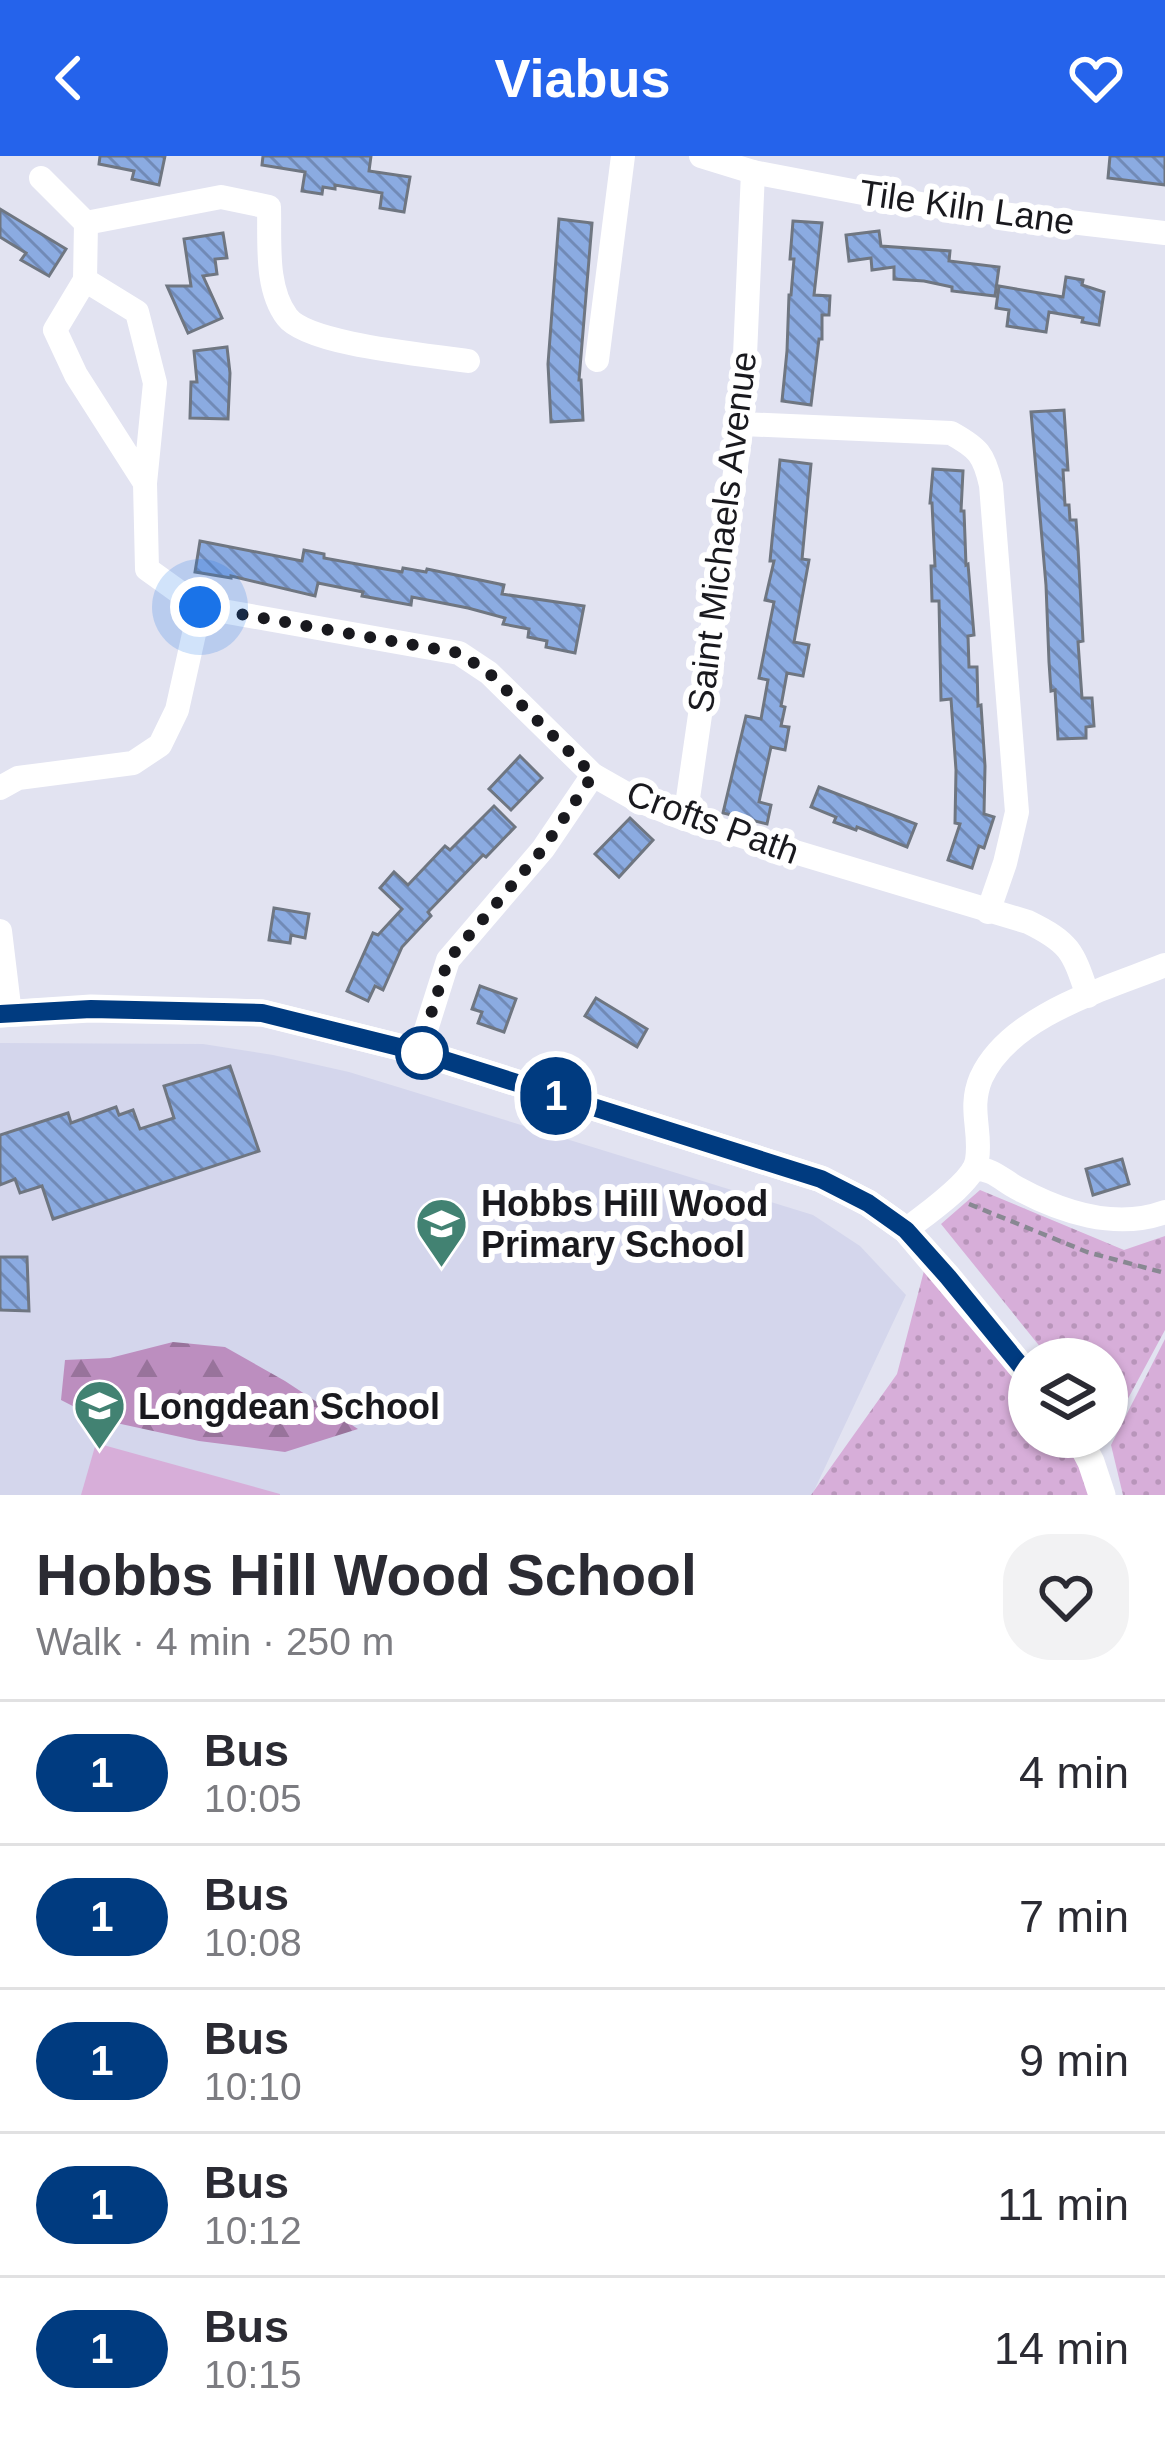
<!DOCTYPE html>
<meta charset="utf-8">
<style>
:root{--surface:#fff;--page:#f2f2f3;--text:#2b2b33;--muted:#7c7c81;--line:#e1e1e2;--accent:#2563eb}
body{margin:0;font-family:Helvetica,sans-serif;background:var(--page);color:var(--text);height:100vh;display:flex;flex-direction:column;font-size:45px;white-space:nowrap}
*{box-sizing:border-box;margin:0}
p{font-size:39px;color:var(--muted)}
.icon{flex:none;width:66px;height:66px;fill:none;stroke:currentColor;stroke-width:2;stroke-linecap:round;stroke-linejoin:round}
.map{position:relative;height:1339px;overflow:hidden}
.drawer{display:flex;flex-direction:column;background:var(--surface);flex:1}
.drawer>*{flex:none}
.badge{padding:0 24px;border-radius:39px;font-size:42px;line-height:78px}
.fabs{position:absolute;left:1008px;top:1182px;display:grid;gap:24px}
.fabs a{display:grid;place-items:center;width:120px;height:120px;border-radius:50%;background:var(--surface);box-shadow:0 3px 9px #0004;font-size:60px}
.you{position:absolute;width:60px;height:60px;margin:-30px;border:9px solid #fff;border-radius:50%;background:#1a73e8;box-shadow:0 0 0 18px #1a73e833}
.map>.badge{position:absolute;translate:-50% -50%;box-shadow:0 0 0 6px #fff}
.round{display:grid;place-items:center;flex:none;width:126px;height:126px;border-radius:48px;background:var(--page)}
.summary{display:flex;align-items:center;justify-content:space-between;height:204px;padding:0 36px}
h1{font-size:57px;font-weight:600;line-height:90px}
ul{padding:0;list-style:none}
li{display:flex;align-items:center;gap:36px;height:144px;padding:0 36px;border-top:3px solid var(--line)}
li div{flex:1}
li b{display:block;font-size:45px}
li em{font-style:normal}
li .badge{min-width:132px;font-weight:700;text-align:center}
header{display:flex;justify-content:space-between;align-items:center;height:156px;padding:0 36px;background:var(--accent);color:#fff;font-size:54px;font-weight:600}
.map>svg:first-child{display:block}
</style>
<header><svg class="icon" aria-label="back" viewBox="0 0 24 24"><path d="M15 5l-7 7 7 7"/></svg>Viabus<svg class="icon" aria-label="heart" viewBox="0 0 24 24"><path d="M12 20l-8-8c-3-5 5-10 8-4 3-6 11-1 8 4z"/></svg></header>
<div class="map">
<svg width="1165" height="1339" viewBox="0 0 1165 1339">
<defs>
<pattern id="forest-firs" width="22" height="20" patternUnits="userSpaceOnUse" patternTransform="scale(3)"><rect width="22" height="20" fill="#bc8ebf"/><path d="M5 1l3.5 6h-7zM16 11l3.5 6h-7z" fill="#98739b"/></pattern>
<pattern id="park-dots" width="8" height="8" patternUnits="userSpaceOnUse" patternTransform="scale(3)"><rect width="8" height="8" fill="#d7aed9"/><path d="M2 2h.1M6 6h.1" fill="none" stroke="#b895ba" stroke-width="1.8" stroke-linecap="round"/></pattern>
<pattern id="building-back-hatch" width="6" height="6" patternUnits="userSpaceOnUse" patternTransform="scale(3)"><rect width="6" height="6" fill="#8babe1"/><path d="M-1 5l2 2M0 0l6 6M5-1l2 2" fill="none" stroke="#718ab6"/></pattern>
</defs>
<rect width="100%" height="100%" fill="#e2e3f1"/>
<!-- built -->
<path fill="#d4d6ec" d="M0 887 203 888 273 899 349 916 813 1059 860 1090 906 1139 812 1339H0Z"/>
<!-- grass -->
<path fill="#d7aed9" d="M96 1287 280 1338V1339H81Z"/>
<!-- forest -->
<path fill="url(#forest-firs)" d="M173 1186 225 1191 285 1225 358 1273 285 1296 199 1285 98 1263 61 1244 65 1204 110 1202Z"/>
<!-- park -->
<g fill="url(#park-dots)">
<path d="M980 1034 1124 1094 1165 1080V1174L1110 1276 1107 1273V1203H1050L941 1068Z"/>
<path d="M931 1088 1029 1237V1281H1059L1093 1329 1095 1339H811L897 1218Z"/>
<path d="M1165 1183V1339H1123L1111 1289Z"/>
</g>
<!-- building -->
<g fill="url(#building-back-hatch)" stroke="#6f7681" stroke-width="3">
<path d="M100 0H165L159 29 132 23 134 15 99 8Z"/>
<path d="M263 0H371L369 15 410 21 404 56 380 52 382 37 335 29V33L323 31 322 38 302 35 305 16 262 9Z"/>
<path d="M1110 0H1165V29L1108 22Z"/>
<path d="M0 53 66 93 49 120 21 104 26 97 0 81Z"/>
<path d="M559 63 592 67 579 224H581L583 264 551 266 548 208Z"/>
<path d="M793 65 822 67 814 139 830 140 829 159H822V183H819L811 249 782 245 787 195 789 139H791L794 103H790Z"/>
<path d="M879 75 881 90 950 95 949 105 999 111 995 140 952 135V131L924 125 894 123V111L872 114 871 102 849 105 846 79Z"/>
<path d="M223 77 227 102 215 103 217 118 203 120 222 162 188 177 167 130H191L184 83Z"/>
<path d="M1066 121 1083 124 1082 129 1104 136 1099 169 1082 166 1083 162 1049 156 1046 176 1007 170 1009 154 996 152 999 130 1063 141Z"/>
<path d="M227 191 230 217 228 263 190 262 191 226H197L194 195Z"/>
<path d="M1064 254 1068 314H1063L1065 349H1069L1070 364H1076L1078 392 1083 485 1078 486 1082 542H1092L1094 570 1086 571V582L1058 583 1055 534 1051 535 1049 506 1046 429 1031 256Z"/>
<path d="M780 304 811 308 802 403 809 404 794 486 809 489 803 520 787 517 781 550 785 551 781 570 789 571 785 594 771 591 759 646 771 649 767 668 723 657 746 560 761 563 768 524 759 522 774 446 765 444 774 405H770Z"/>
<path d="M933 313 963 315 961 355H964L966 409 968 408 974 479 968 480 969 511H977L978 550 981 549 985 610 984 658 994 661 984 692 979 690 972 712 948 704 960 668 955 667 956 614 951 543 941 544 939 445H932L931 410H935L932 347H930Z"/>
<path d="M200 385 302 405 304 394 324 398V402L368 410 402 416 403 412 426 416 427 413 504 429 502 438 584 450 575 497 546 491 547 485 528 481 529 473 503 468 505 462 468 452 412 441 411 449 362 440 363 436 318 427 315 440 231 420V422L195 416Z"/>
<path d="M520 600 542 622 511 654 489 633Z"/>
<path d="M819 631 916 668 907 691 857 671 856 674 834 666 836 661 811 651Z"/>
<path d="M494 650 515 671 486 701 483 699 428 756 431 760 402 791 383 834 375 830 368 845 347 835 373 777 378 779 402 753 380 732 394 716 408 729 445 690 450 694Z"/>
<path d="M630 662 653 684 619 721 595 698Z"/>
<path d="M274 752 309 758 305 782 291 779 290 787 269 784Z"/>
<path d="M480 830 516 843 504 876 478 867 482 856 472 853Z"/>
<path d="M596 842 647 873 637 891 585 860Z"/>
<path d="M230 910 259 995 53 1063 42 1030 20 1037 15 1023 0 1029V979L68 957 71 967 116 951 119 959 133 954 140 973 174 962 164 930Z"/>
<path d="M1122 1003 1129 1028 1093 1039 1086 1013Z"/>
<path d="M0 1101H27L29 1155 0 1154Z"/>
</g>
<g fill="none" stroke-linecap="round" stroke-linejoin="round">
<!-- path -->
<path stroke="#888892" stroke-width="4.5" stroke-dasharray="9 6" stroke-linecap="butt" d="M969 1048 1087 1096 1165 1117"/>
<!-- minor -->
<g stroke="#fff" stroke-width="24">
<path d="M701 0 753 16 926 49 1165 77"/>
<path d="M41 22 86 67"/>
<path d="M85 124 86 67 221 41 269 51C270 86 265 132 287 161 308 189 430 199 468 205"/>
<path d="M597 204 623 0"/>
<path d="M742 268 951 277C978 292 984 298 991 329L1017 656 1005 707 988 756"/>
<path d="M145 327 76 219 55 174 85 124 137 156 155 227 145 327 147 413 200 451 459 497 489 517 593 619 637 644 685 663 1028 766C1071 787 1073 796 1088 840"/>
<path d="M0 632 18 622 133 607 160 589 177 554 200 451"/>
<path d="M685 663 742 268 753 16"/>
<path d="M0 775 10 858"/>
<path d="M419 896 448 804 543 693 593 619"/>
<path d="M974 1013C992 1012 1002 1024 1017 1032 1061 1056 1116 1074 1165 1056"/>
<path d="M906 1074C924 1059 974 1026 977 1004 982 975 968 953 981 922 1010 859 1105 833 1165 809"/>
</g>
<!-- tertiary -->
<g stroke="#fff" stroke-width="27">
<path d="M0 858 91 852 263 857 419 896 821 1023 868 1047 906 1074 1029 1220"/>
<path d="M1078 1281 1091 1306 1102 1339"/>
</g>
</g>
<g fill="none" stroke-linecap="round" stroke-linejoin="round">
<defs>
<path id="line" d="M0 858 91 853 262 857 419 896 821 1023 868 1047 906 1074 948 1121 1029 1220"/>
</defs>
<!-- line casing -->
<use href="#line" stroke="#fff" stroke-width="27"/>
<!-- line -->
<use href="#line" stroke="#003b80" stroke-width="18"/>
<!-- walk -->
<path stroke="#19191e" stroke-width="12" stroke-dasharray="0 21.6" d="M200 451 459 497 489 517 593 619 543 693 448 804 419 896 422 897"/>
</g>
<!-- icons -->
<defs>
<symbol id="school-pin" viewBox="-11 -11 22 30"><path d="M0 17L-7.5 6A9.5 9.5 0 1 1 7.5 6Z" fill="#428272" stroke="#fff"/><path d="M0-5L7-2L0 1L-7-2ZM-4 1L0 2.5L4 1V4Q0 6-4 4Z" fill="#fff"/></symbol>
</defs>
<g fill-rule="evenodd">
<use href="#school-pin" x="412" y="1038" width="59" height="81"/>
<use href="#school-pin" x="70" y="1220" width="59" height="81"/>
</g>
<!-- markers -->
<circle fill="#fff" stroke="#003b80" stroke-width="6" cx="422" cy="897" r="24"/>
<g text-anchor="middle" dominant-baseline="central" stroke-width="12" stroke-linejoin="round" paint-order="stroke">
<!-- street labels -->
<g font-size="36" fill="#19191e" stroke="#fff">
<text transform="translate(967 51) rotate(8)">Tile Kiln Lane</text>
<text transform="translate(722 376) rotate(-83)">Saint Michaels Avenue</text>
<text transform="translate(713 666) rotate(20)">Crofts Path</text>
</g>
<!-- poi labels -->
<g font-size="36" font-weight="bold" fill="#19191e" stroke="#fff" text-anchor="start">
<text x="481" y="1047">Hobbs Hill Wood<tspan x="481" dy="41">Primary School</tspan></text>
<text x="138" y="1250">Longdean School</text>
</g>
</g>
</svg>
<div class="fabs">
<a><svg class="icon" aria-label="layers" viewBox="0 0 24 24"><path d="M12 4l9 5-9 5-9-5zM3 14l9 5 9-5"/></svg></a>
</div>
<div class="you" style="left:200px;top:451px"></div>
<b class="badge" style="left:556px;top:940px;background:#003b80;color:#fff">1</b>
</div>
<section class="drawer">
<div class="summary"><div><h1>Hobbs Hill Wood School</h1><p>Walk · 4 min · 250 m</p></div><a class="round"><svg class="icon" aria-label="heart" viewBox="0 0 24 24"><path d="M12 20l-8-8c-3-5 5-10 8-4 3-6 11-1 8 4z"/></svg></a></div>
<ul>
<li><span class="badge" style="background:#003b80;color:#fff">1</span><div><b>Bus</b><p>10:05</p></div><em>4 min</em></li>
<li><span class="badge" style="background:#003b80;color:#fff">1</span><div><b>Bus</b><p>10:08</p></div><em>7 min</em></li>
<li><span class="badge" style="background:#003b80;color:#fff">1</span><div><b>Bus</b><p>10:10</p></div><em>9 min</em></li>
<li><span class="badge" style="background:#003b80;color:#fff">1</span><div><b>Bus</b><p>10:12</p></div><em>11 min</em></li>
<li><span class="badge" style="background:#003b80;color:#fff">1</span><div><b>Bus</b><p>10:15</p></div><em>14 min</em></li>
</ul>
</section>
